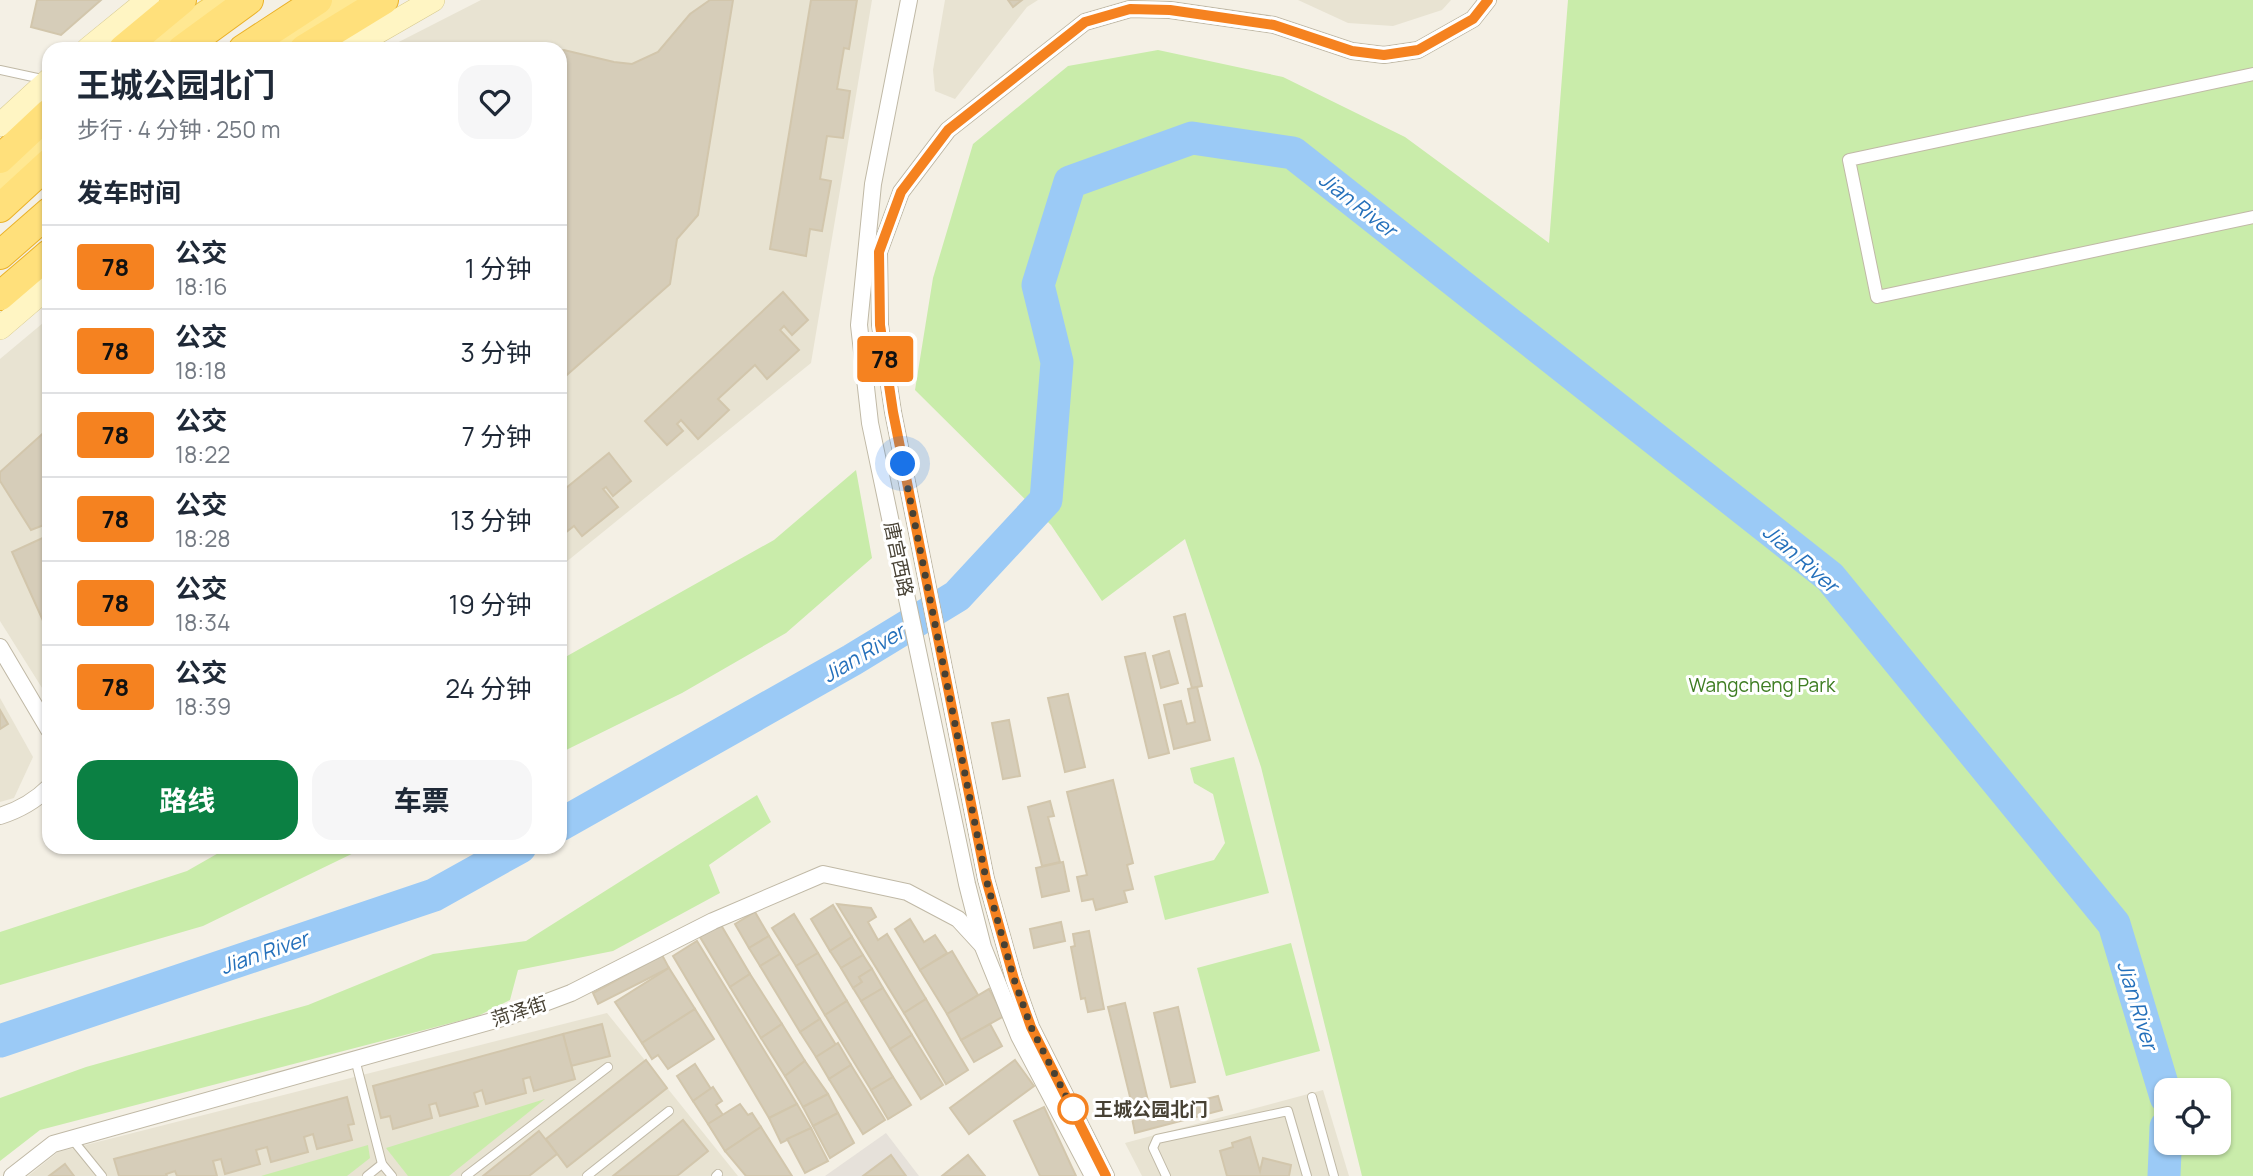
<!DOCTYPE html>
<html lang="zh">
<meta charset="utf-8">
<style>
:root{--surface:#fff;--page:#f6f6f7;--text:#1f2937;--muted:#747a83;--line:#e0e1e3;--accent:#0b8043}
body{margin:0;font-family:Manrope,"Noto Sans SC",sans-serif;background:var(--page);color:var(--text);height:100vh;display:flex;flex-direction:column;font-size:26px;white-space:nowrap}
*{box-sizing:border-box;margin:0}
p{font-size:23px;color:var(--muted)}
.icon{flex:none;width:38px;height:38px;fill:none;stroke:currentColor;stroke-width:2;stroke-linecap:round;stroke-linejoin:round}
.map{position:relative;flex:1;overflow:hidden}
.details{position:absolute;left:42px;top:42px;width:525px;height:812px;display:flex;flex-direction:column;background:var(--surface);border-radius:21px;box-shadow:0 2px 5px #0004}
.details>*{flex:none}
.badge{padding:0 14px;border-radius:5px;font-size:24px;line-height:46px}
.tools{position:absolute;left:2154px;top:1078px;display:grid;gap:14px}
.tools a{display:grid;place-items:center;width:77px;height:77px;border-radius:14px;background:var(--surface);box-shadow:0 2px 5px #0004;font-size:35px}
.you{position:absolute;width:35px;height:35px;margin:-18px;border:5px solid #fff;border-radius:50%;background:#1a73e8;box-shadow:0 0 0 10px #1a73e833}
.map>.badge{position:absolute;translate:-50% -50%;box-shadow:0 0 0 4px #fff}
h2{padding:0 35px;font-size:26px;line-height:63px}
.round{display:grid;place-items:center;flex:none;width:74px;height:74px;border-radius:21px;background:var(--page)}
.head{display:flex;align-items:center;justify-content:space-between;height:119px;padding:0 35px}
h1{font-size:33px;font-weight:700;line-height:52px}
.cta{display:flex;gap:14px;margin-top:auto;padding:14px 35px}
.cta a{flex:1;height:80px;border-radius:21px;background:var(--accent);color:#fff;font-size:28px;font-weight:700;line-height:80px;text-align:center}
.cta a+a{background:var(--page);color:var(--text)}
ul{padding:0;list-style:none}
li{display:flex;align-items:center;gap:21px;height:84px;padding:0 35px;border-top:2px solid var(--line)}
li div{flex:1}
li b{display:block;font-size:26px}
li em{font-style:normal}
li .badge{min-width:77px;font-weight:700;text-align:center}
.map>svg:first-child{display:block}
</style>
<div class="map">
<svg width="2253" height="1176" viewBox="0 0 2253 1176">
<rect width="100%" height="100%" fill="#f4f0e5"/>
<!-- residential -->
<g fill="#e8e3d2">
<path d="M481 0H872L811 363 560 567V49H385Z"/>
<path d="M945 0H1038L1027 7 955 99 935 91 933 70Z"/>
<path d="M1298 0H1451L1442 10 1393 26 1348 23Z"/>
<path d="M49 318V699L0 621V359Z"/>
<path d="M0 698 33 757 14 798 0 802Z"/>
<path d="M607 1013 738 1176H28L58 1152Z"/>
<path d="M1323 1090 1349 1176H1142L1125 1143Z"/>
</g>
<!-- industrial -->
<path fill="#e6e1da" d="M886 1133 919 1176H825Z"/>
<!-- green -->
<g fill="#c9ecaa" fill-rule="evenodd">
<path d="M1568 0H2253V1176H1362L1261 767 1185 539 1102 601 1051 525 915 390 933 278 973 144 1068 66 1158 50 1283 77 1405 137 1549 243ZM2166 1090H2219V1143H2166Z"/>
<path d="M856 470 872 558 786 633 682 693 560 753V660L774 540Z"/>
<path d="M1234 757 1269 893 1165 920 1154 876 1214 860 1225 843 1213 794 1194 783 1190 768Z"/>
<path d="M757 795 771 822 709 865 720 893 613 951 518 970 510 1000 478 1016 40 1130 0 1161V1098L86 1067 308 1005 433 954 526 941Z"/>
<path d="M229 847H366L203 926 0 985V932L187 871Z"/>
<path d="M1291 943 1320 1051 1226 1076 1197 968Z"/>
<path d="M545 1099 449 1176H408L386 1148Z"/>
<path d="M368 1145 370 1158 347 1176H261Z"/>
</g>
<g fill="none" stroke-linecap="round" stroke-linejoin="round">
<!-- river -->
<g stroke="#9bcaf6" stroke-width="33">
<path d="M560 825 852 660 957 596 1046 500 1057 362 1038 285 1070 182 1192 138 1293 153 1830 577 2114 924 2166 1097"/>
<path d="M0 1041 434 895 520 847"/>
<path d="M2164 1176 2166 1127"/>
</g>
</g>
<!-- building -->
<g fill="#d6cdb9" stroke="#d2c6ac" stroke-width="2">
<path d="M37 0H101L61 35 31 27Z"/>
<path d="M710 0H733L698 215 677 239 670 284 560 381V51L564 50 614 62 632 64 658 52 690 14Z"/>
<path d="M811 0H857L849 49 844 48 837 89 850 91 843 138 827 136 820 179 831 181 822 231 810 229 806 256 770 249Z"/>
<path d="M1008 0H1022L1013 7Z"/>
<path d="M783 292 808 320 792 335 784 326 780 330 799 350 767 379 755 365 718 399 729 410 698 439 681 420 677 424 683 431 667 445 645 421Z"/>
<path d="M49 428V523L31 530 0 481V472Z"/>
<path d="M609 453 631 481 613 496 606 487 603 489 618 507 582 536 574 526 560 537V493Z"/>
<path d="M49 535V621L44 623 12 552Z"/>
<path d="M1185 614 1202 686 1192 688 1174 617Z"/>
<path d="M1169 651 1178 683 1161 688 1153 656Z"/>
<path d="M1145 653 1169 753 1149 758 1125 657Z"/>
<path d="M1197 687 1210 740 1174 749 1164 705 1181 701 1187 724 1195 722 1188 689Z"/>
<path d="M1068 694 1085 767 1065 772 1048 698Z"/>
<path d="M0 710 8 724 0 729Z"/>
<path d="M1009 720 1020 776 1003 779 992 723Z"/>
<path d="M1113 780 1133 863 1127 865 1133 889 1124 891 1127 902 1096 910 1093 899 1082 901 1077 877 1087 875 1067 792Z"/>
<path d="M1050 801 1054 816 1048 817 1060 862 1042 866 1028 807Z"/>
<path d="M1063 862 1069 891 1042 897 1036 868Z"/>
<path d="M837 904 871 908 876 917 868 922 878 940 887 934 926 999 904 1013Z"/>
<path d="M833 905 852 937 830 951 811 919Z"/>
<path d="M755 912 769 936 749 948 735 924Z"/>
<path d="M794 914 818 953 796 966 772 928Z"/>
<path d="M910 919 924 942 935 935 947 953 920 970 895 929Z"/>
<path d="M1061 922 1065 941 1034 948 1030 929Z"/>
<path d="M721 925 750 974 730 987 700 937Z"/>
<path d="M1089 931 1104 1009 1088 1012 1085 998 1081 999 1071 947 1075 946 1073 934Z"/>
<path d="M769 936 780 954 760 966 749 948Z"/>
<path d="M852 937 863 955 841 968 830 951Z"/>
<path d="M697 941 797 1104 769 1118 673 956Z"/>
<path d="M952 951 978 995 947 1014 920 970Z"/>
<path d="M818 953 847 1001 825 1015 796 966Z"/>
<path d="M780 954 820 1019 800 1032 760 966Z"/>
<path d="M662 955 669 968 598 1004 593 993Z"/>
<path d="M863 955 872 969 859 977 862 982 853 988 841 968Z"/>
<path d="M669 968 695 1009 642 1043 615 1002Z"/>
<path d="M872 969 883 988 861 1001 853 988 862 982 859 977Z"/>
<path d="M750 974 782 1024 761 1038 730 987Z"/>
<path d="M883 988 912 1035 890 1049 861 1001Z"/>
<path d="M989 989 1004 1016 961 1040 947 1014Z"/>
<path d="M926 999 968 1070 946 1084 904 1013Z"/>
<path d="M847 1001 893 1077 871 1090 825 1015Z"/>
<path d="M1125 1003 1149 1105 1133 1109 1108 1007Z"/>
<path d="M1178 1007 1195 1082 1171 1087 1154 1013Z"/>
<path d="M695 1009 714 1039 668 1069 658 1055 652 1059 642 1043Z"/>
<path d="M820 1019 836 1045 816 1057 800 1032Z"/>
<path d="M602 1024 610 1056 571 1066 563 1034Z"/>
<path d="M782 1024 805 1061 785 1076 761 1038Z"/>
<path d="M990 1024 1002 1046 974 1062 961 1040Z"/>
<path d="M563 1034 575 1079 534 1091 530 1077 523 1079 526 1093 486 1104 482 1090 474 1093 478 1106 440 1116 436 1103 429 1105 432 1118 393 1129 390 1116 381 1118 373 1086Z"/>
<path d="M912 1035 943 1085 921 1099 890 1049Z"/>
<path d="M838 1043 851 1065 829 1079 816 1057Z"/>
<path d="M646 1060 667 1088 567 1167 546 1139Z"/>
<path d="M1015 1060 1034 1086 969 1134 950 1108Z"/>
<path d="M805 1061 828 1094 803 1107 785 1076Z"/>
<path d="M695 1064 711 1089 693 1101 677 1076Z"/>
<path d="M851 1065 885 1120 863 1134 829 1079Z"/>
<path d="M893 1077 911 1105 888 1119 871 1090Z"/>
<path d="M713 1087 722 1101 716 1105 723 1115 708 1124 693 1101Z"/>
<path d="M828 1094 838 1113 813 1126 803 1107Z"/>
<path d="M1218 1096 1222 1110 1135 1133 1132 1118Z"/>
<path d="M347 1097 354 1124 348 1125 352 1140 317 1149 313 1134 304 1137 308 1152 271 1162 267 1147 256 1150 260 1164 225 1174 221 1159 213 1161 217 1176H177L175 1171 166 1174 167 1176H119L114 1159Z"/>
<path d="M740 1104 748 1115 752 1113 761 1127 725 1151 708 1124Z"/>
<path d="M797 1104 811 1128 781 1143 769 1118Z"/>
<path d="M1044 1107 1076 1176H1040L1014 1121Z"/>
<path d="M838 1113 854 1143 830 1158 813 1126Z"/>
<path d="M683 1120 708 1151 677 1176H613Z"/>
<path d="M761 1127 792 1176H746L725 1151Z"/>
<path d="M811 1128 828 1161 805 1173 787 1139Z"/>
<path d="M539 1131 557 1154 529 1176H483Z"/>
<path d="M1250 1137 1260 1171 1263 1158 1291 1165 1289 1176H1227L1220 1151 1233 1147 1232 1143Z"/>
<path d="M891 1155 906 1176H863Z"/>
<path d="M968 1155 985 1176H942Z"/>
<path d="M65 1164 74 1176H49Z"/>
</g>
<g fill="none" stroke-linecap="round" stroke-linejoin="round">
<defs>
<g id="service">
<path d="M0 70 42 79"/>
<path d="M355 1059 382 1164 392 1176"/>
<path d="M1312 1097 1334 1176"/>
<path d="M72 1139 102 1176"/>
<path d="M367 1176 382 1164"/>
<path d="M466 1176 608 1067"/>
<path d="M587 1176 669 1111"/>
<path d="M716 1176 718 1174"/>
<path d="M1166 1176 1153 1148 1157 1139 1288 1111 1307 1176"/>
</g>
<path id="pedestrian" d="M2253 74 1849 160 1877 297 2253 217"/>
<g id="minor">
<path d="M909 0 873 184 859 325 870 423 967 884 983 947 1019 1036 1093 1176"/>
<path d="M0 647 49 730"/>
<path d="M0 816C19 810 35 801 49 787"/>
<path d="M12 1176 53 1144 510 1016 571 993 713 921 823 874 907 892 958 919 981 944"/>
<path d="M1106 1176 1031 1027 1014 979 986 879 893 412 880 325 879 252 901 192 948 130 1085 22 1130 9 1170 10 1274 25 1352 51 1384 55 1418 50 1473 19 1488 0"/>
</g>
<g id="secondary">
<path d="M88 49 148 0"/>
<path d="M348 49 433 0"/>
<path d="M0 125 49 80"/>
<path d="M0 328 49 286"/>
</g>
<g id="primary">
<path d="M160 49 192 23 227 0"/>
<path d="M279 49 351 0"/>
<path d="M0 181 49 140"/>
</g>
<g id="trunk">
<path d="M123 49 182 0"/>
<path d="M182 49 249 0"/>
<path d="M243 49 318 0"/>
<path d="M304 49 384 0"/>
<path d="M0 159 49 113"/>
<path d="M0 208 49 163"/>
<path d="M0 255 49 212"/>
<path d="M0 296 49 254"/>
</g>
</defs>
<!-- service casing -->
<use href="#service" stroke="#c0b9a6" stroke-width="10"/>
<!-- pedestrian casing -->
<use href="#pedestrian" stroke="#c0b9a6" stroke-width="14"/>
<!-- minor casing -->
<use href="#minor" stroke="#c0b9a6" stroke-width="18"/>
<!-- secondary casing -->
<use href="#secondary" stroke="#d7ca90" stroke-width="24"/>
<!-- primary casing -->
<use href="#primary" stroke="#eecc59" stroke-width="28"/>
<!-- trunk casing -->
<use href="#trunk" stroke="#eab128" stroke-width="30"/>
<!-- service -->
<use href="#service" stroke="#fff" stroke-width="8"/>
<!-- pedestrian -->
<use href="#pedestrian" stroke="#fff" stroke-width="12"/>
<!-- minor -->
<use href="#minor" stroke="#fff" stroke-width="16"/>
<!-- secondary -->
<use href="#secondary" stroke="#fff5c3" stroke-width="23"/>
<!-- primary -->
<use href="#primary" stroke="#ffe892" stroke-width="26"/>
<!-- trunk -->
<use href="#trunk" stroke="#ffe07b" stroke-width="28"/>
</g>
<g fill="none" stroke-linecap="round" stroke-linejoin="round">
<defs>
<path id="line" d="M1106 1176 1031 1027 1014 979 986 879 893 412 880 325 879 252 901 192 948 130 1085 22 1130 9 1170 10 1274 25 1352 51 1384 55 1418 50 1473 19 1488 0"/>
</defs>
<!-- line casing -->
<use href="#line" stroke="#fff" stroke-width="16"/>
<!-- line -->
<use href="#line" stroke="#f58220" stroke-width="10"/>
<!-- walk -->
<path stroke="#474134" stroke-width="7" stroke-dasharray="0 12.6" d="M903 464 986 879 1014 979 1031 1027 1076 1116 1073 1109"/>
</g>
<!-- markers -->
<circle fill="#fff" stroke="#f58220" stroke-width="3.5" cx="1073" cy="1109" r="14"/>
<g text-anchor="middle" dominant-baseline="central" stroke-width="6" stroke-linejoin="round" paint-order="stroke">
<!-- street labels -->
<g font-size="19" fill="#474134" stroke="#fff">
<text transform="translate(899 559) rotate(78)">唐宫西路</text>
<text transform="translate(519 1011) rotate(-18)">菏泽街</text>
</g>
<!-- park labels -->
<g font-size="19" fill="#3e7d22" stroke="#fff">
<text x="1762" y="685">Wangcheng Park</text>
</g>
<!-- stop labels -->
<g font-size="19" font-weight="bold" fill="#474134" stroke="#fff" text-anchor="start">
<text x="1094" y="1109">王城公园北门</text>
</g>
<!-- water labels -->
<g font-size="21" font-style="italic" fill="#2470bb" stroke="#fff">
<text transform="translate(1358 204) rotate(38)">Jian River</text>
<text transform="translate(1801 558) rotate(41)">Jian River</text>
<text transform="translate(863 653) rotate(-31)">Jian River</text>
<text transform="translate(264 952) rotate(-19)">Jian River</text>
<text transform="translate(2138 1005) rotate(73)">Jian River</text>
</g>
</g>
</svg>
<div class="tools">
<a><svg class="icon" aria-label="locate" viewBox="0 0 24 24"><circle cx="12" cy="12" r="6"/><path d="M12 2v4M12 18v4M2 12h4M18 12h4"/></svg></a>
</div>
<div class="you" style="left:903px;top:464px"></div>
<b class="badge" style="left:885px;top:359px;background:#f58220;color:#111">78</b>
<section class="details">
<div class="head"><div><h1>王城公园北门</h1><p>步行 · 4 分钟 · 250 m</p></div><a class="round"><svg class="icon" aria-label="heart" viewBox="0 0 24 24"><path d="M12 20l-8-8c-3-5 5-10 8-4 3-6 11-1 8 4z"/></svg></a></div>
<h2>发车时间</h2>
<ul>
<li><span class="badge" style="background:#f58220;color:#111">78</span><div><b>公交</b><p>18:16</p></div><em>1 分钟</em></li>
<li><span class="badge" style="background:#f58220;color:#111">78</span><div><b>公交</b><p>18:18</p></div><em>3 分钟</em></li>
<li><span class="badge" style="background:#f58220;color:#111">78</span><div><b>公交</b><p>18:22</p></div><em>7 分钟</em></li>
<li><span class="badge" style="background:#f58220;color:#111">78</span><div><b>公交</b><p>18:28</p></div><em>13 分钟</em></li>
<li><span class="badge" style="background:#f58220;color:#111">78</span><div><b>公交</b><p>18:34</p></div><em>19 分钟</em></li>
<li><span class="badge" style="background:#f58220;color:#111">78</span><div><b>公交</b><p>18:39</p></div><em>24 分钟</em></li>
</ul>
<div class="cta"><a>路线</a><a>车票</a></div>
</section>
</div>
